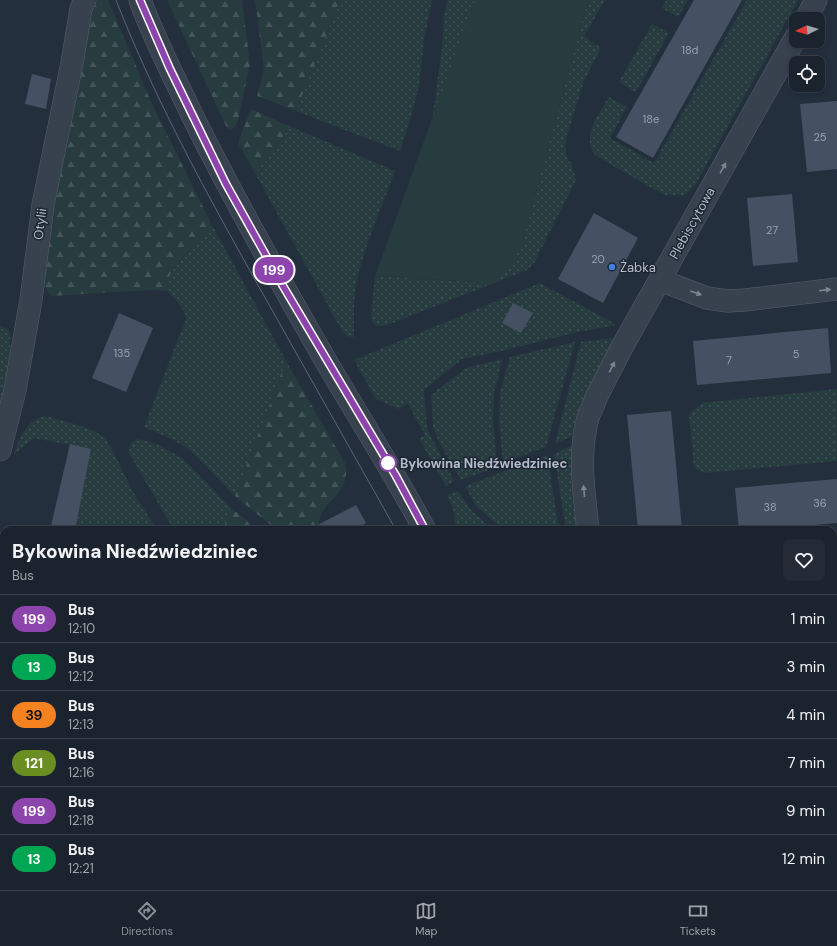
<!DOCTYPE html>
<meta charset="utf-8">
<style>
:root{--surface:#1b232e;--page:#242b36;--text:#f1f3f6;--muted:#a0a4aa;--line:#39404a;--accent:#8c9099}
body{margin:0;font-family:"DM Sans",sans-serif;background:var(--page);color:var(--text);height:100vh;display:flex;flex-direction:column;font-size:15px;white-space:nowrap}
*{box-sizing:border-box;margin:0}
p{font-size:13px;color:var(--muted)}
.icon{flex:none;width:22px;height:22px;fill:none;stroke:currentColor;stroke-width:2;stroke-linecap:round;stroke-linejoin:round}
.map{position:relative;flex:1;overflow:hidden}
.panel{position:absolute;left:0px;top:526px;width:837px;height:364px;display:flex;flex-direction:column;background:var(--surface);border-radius:12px 12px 0 0;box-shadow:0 2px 6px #0003,0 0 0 1px var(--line)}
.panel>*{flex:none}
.badge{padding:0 8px;border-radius:13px;font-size:14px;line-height:26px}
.needle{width:26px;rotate:265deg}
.buttons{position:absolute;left:789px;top:12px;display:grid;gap:8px}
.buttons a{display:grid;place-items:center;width:36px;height:36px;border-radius:8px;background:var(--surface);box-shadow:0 2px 6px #0003,0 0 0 1px var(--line);font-size:20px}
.map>.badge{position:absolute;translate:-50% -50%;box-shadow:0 0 0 2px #fff}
.round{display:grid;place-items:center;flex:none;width:42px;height:42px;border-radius:8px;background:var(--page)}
.head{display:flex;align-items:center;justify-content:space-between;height:68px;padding:0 12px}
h1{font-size:19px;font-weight:800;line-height:30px}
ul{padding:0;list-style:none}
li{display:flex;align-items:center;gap:12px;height:48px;padding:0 12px;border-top:1px solid var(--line)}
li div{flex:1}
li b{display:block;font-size:15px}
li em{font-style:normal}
li .badge{min-width:44px;font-weight:700;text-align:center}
.menu{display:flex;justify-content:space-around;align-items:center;height:56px;border-top:1px solid var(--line);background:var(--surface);font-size:11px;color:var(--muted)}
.menu a{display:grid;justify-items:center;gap:2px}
.menu .active{color:var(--accent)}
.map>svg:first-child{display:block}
</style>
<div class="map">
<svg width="837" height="890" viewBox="0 0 837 890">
<defs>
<pattern id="grass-dots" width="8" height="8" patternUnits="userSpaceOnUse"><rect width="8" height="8" fill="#263c3f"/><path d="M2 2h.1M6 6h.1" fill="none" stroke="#435659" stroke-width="1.8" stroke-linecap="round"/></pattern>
<pattern id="forest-firs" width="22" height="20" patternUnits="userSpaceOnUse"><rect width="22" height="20" fill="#263c3f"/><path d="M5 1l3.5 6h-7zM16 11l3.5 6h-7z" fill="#435659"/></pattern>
</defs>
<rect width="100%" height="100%" fill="#242f3e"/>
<!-- grass -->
<g fill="url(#grass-dots)">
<path d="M340 0H432L424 40 419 86 411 117 400 151 296 111Z"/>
<path d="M448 0H476L432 120 442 48 444 14Z"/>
<path d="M588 0H605L584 36 601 48 584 81 567 135 565 145 567 158 572 165 576 180 534 263 527 270 387 325 377 326 372 322 371 315 375 276 492 283 520 251Z"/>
<path d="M666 0H688L678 17 662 8Z"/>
<path d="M747 0H798L695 185 685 195H664L596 156C580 138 599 114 609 97L627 107 610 138 654 163Z"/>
<path d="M652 24 669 33 636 92 619 82Z"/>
<path d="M289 126 395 171C382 206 366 242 357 279 353 298 354 318 354 337L346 336 342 331 255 173C268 159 281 145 289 126Z"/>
<path d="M212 225 286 361 235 496 191 451 174 440 144 427 186 319 184 312 178 303 168 291 167 281 174 269 198 240Z"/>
<path d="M540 283 617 325 578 332 501 351 462 359 424 390 427 429 454 481 446 486 419 439 425 435 408 404 398 409 376 399 354 360Z"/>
<path d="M0 325 9 330C14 347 5 384 0 403Z"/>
<path d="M614 338 620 341 581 432 555 444 581 342Z"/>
<path d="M575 342 546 447 503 463 499 422 500 393 510 357Z"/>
<path d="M503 359 494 392 493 422 497 467 461 480 439 442 433 426 431 395 466 368Z"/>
<path d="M837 389V461L704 473 694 467 689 414 702 403Z"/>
<path d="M44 416C58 419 91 427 102 436 111 443 125 476 131 488 139 502 148 516 157 530H73L91 449 34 438 14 454C20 437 25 422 44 416Z"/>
<path d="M138 439 156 444 182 458 231 508 223 530H174L129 453C129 446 130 442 138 439Z"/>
<path d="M579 442 584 530H566L554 454Z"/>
<path d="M547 455 559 530H504L477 507 465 486Z"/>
<path d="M458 491 472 511 493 530H456L454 512 447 495Z"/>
<path d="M837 612V656L833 657V613Z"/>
<path d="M17 886H174L173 890H17Z"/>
<path d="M217 886H256L257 890H216Z"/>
<rect x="388" y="886" width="58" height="4"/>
<path d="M509 886H589L591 890H510Z"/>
</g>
<!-- forest -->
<g fill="url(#forest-firs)">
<path d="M98 0H108L152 104 212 225C203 235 169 270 167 282 167 285 168 288 168 291L149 290 52 296 47 291 44 283 56 180 90 24 94 8Z"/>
<path d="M167 0H242L250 64 238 121 234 128 230 129 226 126Z"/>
<path d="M255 0H340L296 111 257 96 264 70Z"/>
<path d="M251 109 289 126C281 145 268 159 255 173L239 145V140Z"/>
<path d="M286 361 346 465C347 478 344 488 335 497 332 501 327 504 324 509 320 515 319 522 318 530H277L235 496Z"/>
<path d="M231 508 259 530H223Z"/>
</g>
<!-- garden -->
<path fill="#263c3f" d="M475 0H588L520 251 492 283 375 276Z"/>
<!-- building -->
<g fill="#455162">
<path d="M694 0H742L653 158 616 137Z"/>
<path d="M32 74 51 79 46 109 25 104Z"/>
<path d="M837 101V169L807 172 800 104Z"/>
<path d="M792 194 798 262 753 266 747 198Z"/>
<path d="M594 213 638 238 603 303 558 279Z"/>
<path d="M513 303 533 313 521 333 502 323Z"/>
<path d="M119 313 153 328 126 392 92 378Z"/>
<path d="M828 328 831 373 697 385 693 341Z"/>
<path d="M671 411 682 530H638L627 415Z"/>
<path d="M70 444 91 449 75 530H50Z"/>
<path d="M837 479V523L759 530H739L735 488Z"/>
<path d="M356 505 366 523 354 530H308Z"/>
</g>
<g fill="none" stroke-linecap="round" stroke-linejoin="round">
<defs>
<g id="minor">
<path d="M140 0C155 41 176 81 195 121 236 203 281 283 327 363 360 419 394 473 425 530"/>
<path d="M806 19 816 0"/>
<path d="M660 280 707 298 728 301 745 300 837 289"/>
<path d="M0 450 15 390 31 300 43 205 72 63 81 9 85 0"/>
<path d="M588 530C584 493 578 454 588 418 590 411 594 405 596 398 606 378 616 358 627 338L796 37"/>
<path d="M833 586H837"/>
<path d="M833 873 837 872"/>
<path d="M620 886 623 890"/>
<path d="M186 890 187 886"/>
<path d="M648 890 693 886"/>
</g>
</defs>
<!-- minor casing -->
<use href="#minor" stroke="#565f6c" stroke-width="23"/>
<!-- minor -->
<use href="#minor" stroke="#38414e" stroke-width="22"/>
<!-- tram -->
<g stroke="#5a6575" stroke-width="1">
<path d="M116 0C155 100 207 194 259 287 305 368 350 449 396 530"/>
<path d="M595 886 597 890"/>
</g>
</g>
<!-- one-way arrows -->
<defs><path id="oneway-solid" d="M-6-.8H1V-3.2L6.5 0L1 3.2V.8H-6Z"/></defs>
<g fill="#7c8592">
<use href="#oneway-solid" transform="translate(723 168) rotate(-61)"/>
<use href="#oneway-solid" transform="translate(825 290) rotate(-7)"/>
<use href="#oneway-solid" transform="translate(696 293) rotate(20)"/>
<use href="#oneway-solid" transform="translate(612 367) rotate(-63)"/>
<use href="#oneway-solid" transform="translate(584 491) rotate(-95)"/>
</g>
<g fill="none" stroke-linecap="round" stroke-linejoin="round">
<defs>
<path id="line" d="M140 0 170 69 226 184 283 286 396 476 425 530"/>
</defs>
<!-- line casing -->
<use href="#line" stroke="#fff" stroke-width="9"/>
<!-- line -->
<use href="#line" stroke="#8e44ad" stroke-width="6"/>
</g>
<!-- markers -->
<circle fill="#3f7fe0" stroke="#1d2633" stroke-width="1.5" cx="612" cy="267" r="4"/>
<circle fill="#fff" stroke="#8e44ad" stroke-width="2" cx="388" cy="463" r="8"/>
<g text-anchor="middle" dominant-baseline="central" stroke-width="3" stroke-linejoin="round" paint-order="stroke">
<!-- number labels -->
<g font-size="11" fill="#98a1af">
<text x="690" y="50">18d</text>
<text x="651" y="119">18e</text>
<text x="820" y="137">25</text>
<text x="772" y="230">27</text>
<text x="598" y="259">20</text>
<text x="122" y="353">135</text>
<text x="796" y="354">5</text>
<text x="729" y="360">7</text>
<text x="820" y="503">36</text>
<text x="770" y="507">38</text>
</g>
<!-- street labels -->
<g font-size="13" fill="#b4bcc9" stroke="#1d2633">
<text transform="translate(692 223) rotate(-61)">Plebiscytowa</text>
<text transform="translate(40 224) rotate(-83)">Otylii</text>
</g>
<!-- poi labels -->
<g font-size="13" fill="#b4bcc9" stroke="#1d2633" text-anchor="start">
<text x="620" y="267">Żabka</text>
</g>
<!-- stop labels -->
<g font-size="13" font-weight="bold" fill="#b4bcc9" stroke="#1d2633" text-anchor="start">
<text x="400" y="463">Bykowina Niedźwiedziniec</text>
</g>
</g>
</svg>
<div class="buttons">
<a><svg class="needle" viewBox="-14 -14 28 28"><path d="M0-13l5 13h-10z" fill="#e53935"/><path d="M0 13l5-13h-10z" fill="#a0a4aa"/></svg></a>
<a><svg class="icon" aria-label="locate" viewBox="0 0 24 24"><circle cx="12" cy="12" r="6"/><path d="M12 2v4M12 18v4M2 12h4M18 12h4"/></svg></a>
</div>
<b class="badge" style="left:274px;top:270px;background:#8e44ad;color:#fff">199</b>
<section class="panel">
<div class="head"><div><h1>Bykowina Niedźwiedziniec</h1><p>Bus</p></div><a class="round"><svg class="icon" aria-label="heart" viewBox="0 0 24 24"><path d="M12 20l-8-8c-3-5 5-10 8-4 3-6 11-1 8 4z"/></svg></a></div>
<ul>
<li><span class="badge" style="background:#8e44ad;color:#fff">199</span><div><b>Bus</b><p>12:10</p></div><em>1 min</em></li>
<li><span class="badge" style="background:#00a651;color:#fff">13</span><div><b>Bus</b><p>12:12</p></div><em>3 min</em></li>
<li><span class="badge" style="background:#f58220;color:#111">39</span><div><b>Bus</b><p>12:13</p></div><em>4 min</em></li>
<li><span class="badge" style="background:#6b8e23;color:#fff">121</span><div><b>Bus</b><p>12:16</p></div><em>7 min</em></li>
<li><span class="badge" style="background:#8e44ad;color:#fff">199</span><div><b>Bus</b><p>12:18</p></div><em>9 min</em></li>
<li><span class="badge" style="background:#00a651;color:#fff">13</span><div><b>Bus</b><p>12:21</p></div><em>12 min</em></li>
</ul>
</section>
</div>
<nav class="menu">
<a class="active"><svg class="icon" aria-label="directions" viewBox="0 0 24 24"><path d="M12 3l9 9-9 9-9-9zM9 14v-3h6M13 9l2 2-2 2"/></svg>Directions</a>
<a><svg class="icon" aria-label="map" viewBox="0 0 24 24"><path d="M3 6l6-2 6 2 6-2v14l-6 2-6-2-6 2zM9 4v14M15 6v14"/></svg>Map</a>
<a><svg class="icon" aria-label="tickets" viewBox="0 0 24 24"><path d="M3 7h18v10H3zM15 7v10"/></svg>Tickets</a>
</nav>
